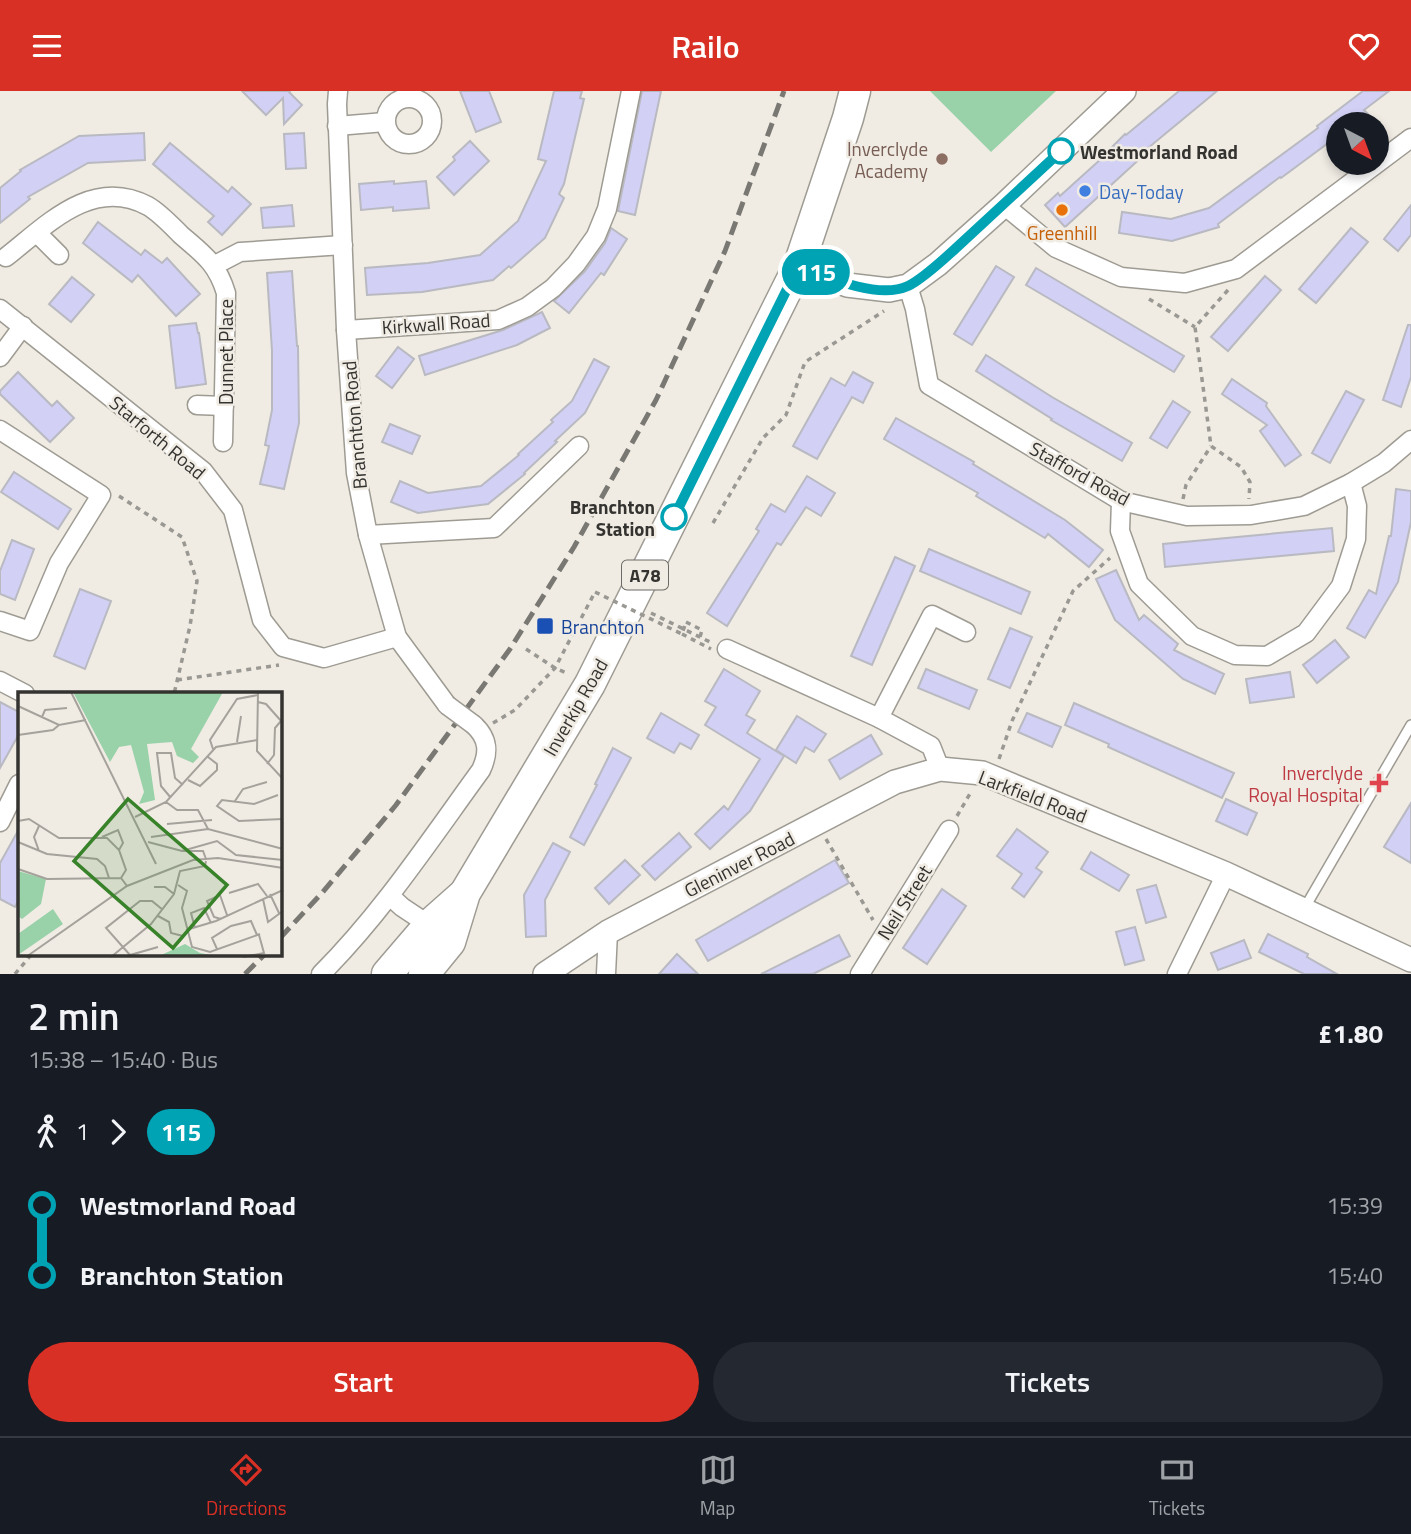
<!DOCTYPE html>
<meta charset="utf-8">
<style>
:root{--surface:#171b24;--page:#242831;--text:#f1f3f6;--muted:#9ea1a6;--line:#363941;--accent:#d93025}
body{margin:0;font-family:"Titillium Web",sans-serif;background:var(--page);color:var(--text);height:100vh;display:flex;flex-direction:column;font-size:26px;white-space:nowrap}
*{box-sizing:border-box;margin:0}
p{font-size:23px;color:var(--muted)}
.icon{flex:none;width:38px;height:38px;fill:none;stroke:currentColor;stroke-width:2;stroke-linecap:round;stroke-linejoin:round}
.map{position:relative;height:883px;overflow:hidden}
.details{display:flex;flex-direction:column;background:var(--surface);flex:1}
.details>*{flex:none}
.badge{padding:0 14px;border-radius:23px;font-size:24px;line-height:46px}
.needle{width:46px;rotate:139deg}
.controls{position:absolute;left:1326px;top:21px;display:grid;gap:14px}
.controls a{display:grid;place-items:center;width:63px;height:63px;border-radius:50%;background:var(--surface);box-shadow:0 4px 10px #0003;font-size:35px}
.map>.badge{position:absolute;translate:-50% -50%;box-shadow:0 0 0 4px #fff}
.legs{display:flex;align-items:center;gap:10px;height:77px;padding:0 28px;font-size:23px}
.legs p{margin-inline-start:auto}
.overview{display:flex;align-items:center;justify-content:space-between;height:119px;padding:0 28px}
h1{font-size:38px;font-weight:600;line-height:52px}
.primary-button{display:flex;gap:14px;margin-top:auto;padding:14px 28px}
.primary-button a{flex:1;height:80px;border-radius:42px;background:var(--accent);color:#fff;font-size:28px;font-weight:600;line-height:80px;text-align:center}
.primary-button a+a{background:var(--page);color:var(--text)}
ul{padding:0 28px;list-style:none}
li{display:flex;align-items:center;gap:24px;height:70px;font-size:26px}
li i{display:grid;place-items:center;width:10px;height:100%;margin:0 9px;background:currentColor}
li i::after{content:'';width:18px;height:18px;margin:-9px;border:5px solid;border-radius:50%;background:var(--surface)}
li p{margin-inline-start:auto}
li:first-child i{background:linear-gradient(#0000 50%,currentColor 0)}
li:last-child i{background:linear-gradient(currentColor 50%,#0000 0)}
header{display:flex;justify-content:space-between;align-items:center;height:91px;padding:0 28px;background:var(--accent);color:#fff;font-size:32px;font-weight:600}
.tabs{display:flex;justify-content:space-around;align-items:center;height:98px;border-top:2px solid var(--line);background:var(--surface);font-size:19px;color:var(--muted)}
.tabs a{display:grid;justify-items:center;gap:4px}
.tabs .selected{color:var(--accent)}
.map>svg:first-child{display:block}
</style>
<header><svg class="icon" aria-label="menu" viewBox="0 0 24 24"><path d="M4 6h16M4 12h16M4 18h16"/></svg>Railo<svg class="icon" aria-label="heart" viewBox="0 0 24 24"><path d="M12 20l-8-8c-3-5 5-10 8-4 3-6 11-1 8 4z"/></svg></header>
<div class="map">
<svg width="1411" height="883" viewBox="0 0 1411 883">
<rect width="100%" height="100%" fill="#f0ece4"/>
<!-- green -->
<path fill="#99d1a9" d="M930 0H1056L991 61Z"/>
<!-- building -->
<g fill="#d2d0f4" stroke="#b9b9c1" stroke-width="2">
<path d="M242 0H290L289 1 302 14 284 33 283 7 266 24Z"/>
<path d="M460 0H489L501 31 476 41Z"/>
<path d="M554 0H582L580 7 584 8 564 93 559 103 564 107 545 147 511 177 509 175 493 189 422 201 367 204 365 177 428 172 480 164 518 130 546 70 538 68Z"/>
<path d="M642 0H661L635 124 618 120Z"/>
<path d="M1179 0H1217L1142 62 1144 64 1065 136 1045 114 1058 102 1060 105 1112 58 1111 57 1125 43 1126 44Z"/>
<path d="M1363 0H1389L1364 19 1368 23 1354 33H1339V44L1281 87 1280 86 1218 133 1219 136 1172 150 1119 142 1122 121 1171 128 1209 117 1318 37 1317 35Z"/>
<path d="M144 42 145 69 88 72 28 106 30 108 0 132V97L21 80 20 79 79 45Z"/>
<path d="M304 42 306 77 286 78 284 43Z"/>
<path d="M470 50 489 70 454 104 437 86 455 69 453 66Z"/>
<path d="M170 52 228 101 232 96 251 113 222 144 208 131 214 125 153 73Z"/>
<path d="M394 90V93L426 90 429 117 393 120V116L361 119 359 93Z"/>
<path d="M292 114 294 135 263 137 261 117Z"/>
<path d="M1411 114V144L1398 160 1384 148Z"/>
<path d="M98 131 141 164 145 159 162 172 167 167 200 203 176 225 138 184 132 191 83 152Z"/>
<path d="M611 137 627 148 604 184 601 182 569 222 554 210 585 180 605 152Z"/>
<path d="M1351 137 1368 151 1316 212 1299 198Z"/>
<path d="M996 175 1014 186 972 254 954 243Z"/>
<path d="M1036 177 1184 265 1174 281 1026 194Z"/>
<path d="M292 180 297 255H298L299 332 284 398 260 393 269 355 265 354 272 319V260L267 182Z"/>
<path d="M1265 185 1281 199 1228 260 1211 246Z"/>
<path d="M72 186 94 204 71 231 49 213Z"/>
<path d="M542 221 550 237 517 254 425 284 419 265 503 239Z"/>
<path d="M196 232 198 242H199L206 293 176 297 169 235Z"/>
<path d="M1408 234H1411V286L1401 316 1383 309Z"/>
<path d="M398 256 414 268 392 297 376 285Z"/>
<path d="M986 264 1052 306 1132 352 1122 370 1051 329 1052 328 976 280Z"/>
<path d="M594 268 609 276 585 322 555 350 557 351 524 382 525 383 488 413 418 422 391 411 400 390 428 402 481 395 519 364 518 363 553 331 551 329 572 310Z"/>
<path d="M18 281 52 315 57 310 74 327 50 351 0 303V300Z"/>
<path d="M853 281 873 292 863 312 852 306 817 368 793 355 831 287 845 295Z"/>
<path d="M1232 288 1267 312 1266 315 1301 364 1285 375 1260 340 1267 334 1222 303Z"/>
<path d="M1346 300 1364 309 1330 372 1312 362Z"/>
<path d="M1173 310 1190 321 1167 357 1150 347Z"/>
<path d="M896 327 974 371 973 373 1065 429 1103 459 1089 476 1048 443 1045 447 976 405 978 402 884 348Z"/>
<path d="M390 333 420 345 412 363 382 351Z"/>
<path d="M14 381 71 418 58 438 1 401Z"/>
<path d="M807 385 835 402 821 425 806 416 781 454 777 452 727 535 707 522 759 440 756 438 771 413 785 421Z"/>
<path d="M1396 398 1411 400V431L1398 491 1365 547 1347 537 1369 499 1376 503 1389 445H1391Z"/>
<path d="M1332 437 1334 460 1165 476 1163 453Z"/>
<path d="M12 449 34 458 15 509 0 503V480Z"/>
<path d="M929 458 1030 501 1021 523 920 480Z"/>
<path d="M895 466 915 475 872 574 851 565Z"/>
<path d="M1116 479 1139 529 1144 524 1178 553 1174 559 1224 583 1215 603 1183 588 1115 529 1096 488Z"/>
<path d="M80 498 111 510 85 578 54 565Z"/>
<path d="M1010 537 1032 546 1010 597 988 588Z"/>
<path d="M1335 549 1349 566 1317 592 1303 574Z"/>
<path d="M724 578 760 600 746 624 755 629 747 642 784 665 750 720 710 758 695 743 724 715 728 719 760 668 705 634 716 616 705 610Z"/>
<path d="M926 578 977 599 969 618 918 597Z"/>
<path d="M1290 581 1294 606 1250 612 1246 588Z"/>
<path d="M0 611 19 621V643L0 677Z"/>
<path d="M1074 612 1234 682 1222 707 1108 656 1109 653 1065 634Z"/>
<path d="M661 622 699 644 691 658 680 652 674 662 647 647Z"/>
<path d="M1027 622 1061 636 1052 656 1018 641Z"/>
<path d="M797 625 826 643 814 661 805 656 796 672 776 659Z"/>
<path d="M871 644 882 663 840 688 829 669Z"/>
<path d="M613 657 631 667 584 754 570 746 597 694 595 693Z"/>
<path d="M1226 708 1257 722 1247 744 1216 730Z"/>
<path d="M1411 712V772L1384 756Z"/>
<path d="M19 738V808L15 816 0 808V772Z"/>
<path d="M1017 738 1048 761 1036 777 1042 781 1024 806 1012 797 1022 783 997 765Z"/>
<path d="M679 742 691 756 655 789 642 775Z"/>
<path d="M553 752 570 761 545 809 546 845 526 846 524 804Z"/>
<path d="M1091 761 1129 784 1119 800 1081 778Z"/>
<path d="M625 769 640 784 609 813 595 797Z"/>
<path d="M835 769 849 792 708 870 696 849Z"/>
<path d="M1156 794 1166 826 1146 832 1137 799Z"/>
<path d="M942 798 966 815 927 873 903 857Z"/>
<path d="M1135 836 1144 869 1125 874 1116 841Z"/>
<path d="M1268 843 1308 863 1307 866 1337 883H1304L1259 861Z"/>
<path d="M839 844 850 865 813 883H761Z"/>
<path d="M1244 849 1251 867 1218 879 1211 862Z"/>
<path d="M677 863 698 883H659Z"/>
</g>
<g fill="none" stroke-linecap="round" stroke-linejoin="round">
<defs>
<path id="service" d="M1304 818 1411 634"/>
<g id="minor">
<path d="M338 0 337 13 346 239 356 382 368 444 397 546 447 614"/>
<circle cx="409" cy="30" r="23"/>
<path d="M337 35 385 31"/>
<path d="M1004 114 1056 157 1121 186 1185 192 1236 178 1411 47"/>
<path d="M37 142 59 164"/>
<path d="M6 166C47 134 92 85 148 115 160 122 171 134 181 144 203 163 217 172 226 202L223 351"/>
<path d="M215 174 240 161 343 154"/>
<path d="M908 195 915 218 929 294 1121 410 1187 425 1251 424 1304 415 1351 392 1384 372 1411 349"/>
<path d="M0 218 203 380 233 419 262 529 283 556 324 567 397 546"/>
<path d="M346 239 498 229 527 216 553 197 576 173 596 145 607 118 631 0"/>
<path d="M0 266 23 235"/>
<path d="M197 314 224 315"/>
<path d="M0 339 101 404 59 472 30 540 0 530"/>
<path d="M1121 410 1120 440 1139 493 1192 545 1235 564 1267 565 1306 542 1341 495 1356 448 1357 415 1351 392"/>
<path d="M368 444 494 437 579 355"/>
<path d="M727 558 879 627 931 655 940 678"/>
<path d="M0 590 25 603"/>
<path d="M879 627 932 524 966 541"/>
<path d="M0 731 19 693"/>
<path d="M390 805 402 816 429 834"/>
<path d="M321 883C382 822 430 749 481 679 489 662 489 648 474 634"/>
<path d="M606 883 608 841"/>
<path d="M860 883 949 739"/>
<path d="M1177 883 1226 783"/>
</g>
<g id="tertiary">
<path d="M799 174 847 194 889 199 908 195 938 173 1004 114 1124 0"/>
<path d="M545 883 608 841 895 691 940 678 982 682 1226 783 1411 869"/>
</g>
<g id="trunk">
<path d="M387 883 429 834 464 803"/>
<path d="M424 883 450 851 465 802 590 593 799 174 848 27 855 0"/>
</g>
</defs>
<!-- service casing -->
<use href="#service" stroke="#9e9b93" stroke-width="12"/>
<!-- minor casing -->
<use href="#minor" stroke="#9e9b93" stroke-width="21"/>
<!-- tertiary casing -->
<use href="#tertiary" stroke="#9e9b93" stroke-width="26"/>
<!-- trunk casing -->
<use href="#trunk" stroke="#9e9b93" stroke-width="33"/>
<!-- path -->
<g stroke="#9a9892" stroke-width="3.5" stroke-dasharray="5 5" stroke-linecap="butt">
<path d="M1228 199 1195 236 1211 355 1241 376 1250 391 1249 408"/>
<path d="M1149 208 1195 236"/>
<path d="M119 405 182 446 197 490 190 535 174 603"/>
<path d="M1183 408 1186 394 1211 355"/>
<path d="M713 432 763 347 786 324 805 271 884 220"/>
<path d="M651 522 710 551"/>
<path d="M686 531 702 539 700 546"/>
<path d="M682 543 711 558"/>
<path d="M526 558 555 577 569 583"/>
<path d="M177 589 279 574"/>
<path d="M493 632 515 619 555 577 595 501"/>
<path d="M999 668 1012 630 1073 500 1110 467"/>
<path d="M957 725 971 701"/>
<path d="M826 748 873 829"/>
<path d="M15 883 31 864"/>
</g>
<!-- service -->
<use href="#service" stroke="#fff" stroke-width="9"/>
<!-- minor -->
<use href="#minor" stroke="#fff" stroke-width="18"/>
<!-- tertiary -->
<use href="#tertiary" stroke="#fff" stroke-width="23"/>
<!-- trunk -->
<use href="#trunk" stroke="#fff" stroke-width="30"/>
<!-- rail -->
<g stroke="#7a7873" stroke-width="5" stroke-dasharray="14 7" stroke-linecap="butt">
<path d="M280 847 322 802 396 714 510 558 574 456 656 309 725 160 784 0"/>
<path d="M245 883 264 864"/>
</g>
<defs>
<path id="minor-bridge" d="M447 614 474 634"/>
</defs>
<!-- minor-bridge casing -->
<use href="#minor-bridge" stroke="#9e9b93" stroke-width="21" stroke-linecap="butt"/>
<!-- path-bridge -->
<path stroke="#9a9892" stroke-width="3.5" stroke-dasharray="5 5" stroke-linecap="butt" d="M595 501 682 543 686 531"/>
<!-- minor-bridge -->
<use href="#minor-bridge" stroke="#fff" stroke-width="18"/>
</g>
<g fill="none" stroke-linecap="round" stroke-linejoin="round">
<defs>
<path id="line-1" d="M674 426 799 174C828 186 877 209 908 195 921 189 943 169 955 158L1061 60"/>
</defs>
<!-- line-1 casing -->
<use href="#line-1" stroke="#fff" stroke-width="16"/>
<!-- line-1 -->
<use href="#line-1" stroke="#00a3b4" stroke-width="10"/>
</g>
<!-- markers -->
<g fill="#fff" stroke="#00a3b4" stroke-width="3.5">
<circle cx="1061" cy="60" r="12"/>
<circle cx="674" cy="426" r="12"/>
</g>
<circle fill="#8d6e63" stroke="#f0ece4" stroke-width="2.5" cx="942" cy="68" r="7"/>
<circle fill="#3f7fe0" stroke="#f0ece4" stroke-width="2.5" cx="1085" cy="100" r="7"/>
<circle fill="#e8710a" stroke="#f0ece4" stroke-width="2.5" cx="1062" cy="119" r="7"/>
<rect fill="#1a4fb4" stroke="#f0ece4" stroke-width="2.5" x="536" y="526" width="18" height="18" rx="3.5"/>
<path fill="#e0444e" stroke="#f0ece4" stroke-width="2.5" d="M1375.5 681.5h7v7h7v7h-7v7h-7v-7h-7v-7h7z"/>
<g text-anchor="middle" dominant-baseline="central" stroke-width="5" stroke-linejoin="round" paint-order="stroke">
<!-- shield labels -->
<rect fill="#f0ece4" stroke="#6c6a66" stroke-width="2" x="622" y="469.5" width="46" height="29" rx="5"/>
<g font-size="18" font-weight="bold" fill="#343330">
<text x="645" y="484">A78</text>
</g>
<!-- education labels -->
<g font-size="19" fill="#785e54" stroke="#f0ece4" text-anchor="end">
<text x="928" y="57">Inverclyde<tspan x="928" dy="22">Academy</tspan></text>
</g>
<!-- stop labels -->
<g font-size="19" font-weight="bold" fill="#343330" stroke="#f0ece4" text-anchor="start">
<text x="1080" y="60">Westmorland Road</text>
<text x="655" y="415" text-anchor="end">Branchton<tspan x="655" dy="22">Station</tspan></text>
</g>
<!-- shop labels -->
<g font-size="19" fill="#366cbe" stroke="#f0ece4" text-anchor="start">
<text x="1099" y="100">Day-Today</text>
</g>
<!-- food labels -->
<g font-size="19" fill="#c56008" stroke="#f0ece4">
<text x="1062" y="141">Greenhill</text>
</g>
<!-- street labels -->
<g font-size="19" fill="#343330" stroke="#f0ece4">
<text transform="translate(436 232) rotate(-4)">Kirkwall Road</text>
<text transform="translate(225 261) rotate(-90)">Dunnet Place</text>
<text transform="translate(354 334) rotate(-95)">Branchton Road</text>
<text transform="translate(158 346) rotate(40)">Starforth Road</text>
<text transform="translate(1080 382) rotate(29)">Stafford Road</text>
<text transform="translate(575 616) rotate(-60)">Inverkip Road</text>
<text transform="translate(1033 705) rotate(21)">Larkfield Road</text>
<text transform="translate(739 773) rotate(-27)">Gleninver Road</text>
<text transform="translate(904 811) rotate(-58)">Neil Street</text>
</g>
<!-- transit labels -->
<g font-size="19" fill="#164399" stroke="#f0ece4" text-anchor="start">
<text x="561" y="535">Branchton</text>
</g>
<!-- health labels -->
<g font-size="19" fill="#be3a42" stroke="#f0ece4" text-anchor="end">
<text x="1363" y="681">Inverclyde<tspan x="1363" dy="22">Royal Hospital</tspan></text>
</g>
</g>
<!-- overview -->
<g transform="translate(18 601)">
<rect width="264" height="264" fill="#f0ece4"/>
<path d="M55 0H205L173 57 181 65 175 71 159 64 154 50 129 52 137 108 121 112 126 100 113 53 101 55 92 70ZM0 179 28 187 23 212 4 227 0 224ZM35 217 45 232 0 263V242ZM167 252 182 261 198 264 139 265Z" fill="#99d1a9"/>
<path fill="none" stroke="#a5a29c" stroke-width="2" d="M53 0 138 172M240 0 239 59 265 87M240 10 248 12 264 30M0 14 41 33 68 28M24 25 27 18 49 16M0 43 35 38 41 33M219 50 223 24M195 57 192 48 219 7 240 3M249 72 256 63 257 36 263 29M170 88 182 94 199 78V72L190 65M260 103 236 112 204 108 199 114 221 129 265 127M153 106 143 94 139 61H153L157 86 165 93M217 109 225 97 249 90M148 110 159 118H180L190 137M117 125 148 110 198 55 239 48M0 129 11 127 41 146H89L101 158 108 178 103 186M149 132 194 128M84 145 100 138 105 151 101 158M133 145 190 137 265 157M0 150 29 162 79 167 87 174 91 186M130 150 164 159H185L188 167M21 159 16 145 21 134M164 159 199 149 218 163 265 168M0 177 29 187 103 186 109 194M160 193 169 199 164 216 174 255 192 260 242 242M136 195H147L156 202M211 201 240 192 249 204M252 202 261 221M245 207 250 230 265 219M140 224 151 230 153 241 165 244M203 227 196 225 189 209 202 203 209 223M177 236 173 221 186 216 193 231M168 238 198 229 265 198M140 255 112 263 88 236 122 209H134L145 218M199 257 194 246 213 234 233 229 239 243M8 265 109 194 175 168 200 166 265 176M93 265 133 232 156 202 162 179 187 174 188 169M225 265 246 261 241 243"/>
<path fill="#38822a" fill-opacity="0.15" stroke="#38822a" stroke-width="3.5" d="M110 107 209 193 155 256 56 169Z"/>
<rect width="264" height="264" fill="none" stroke="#343330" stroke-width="3.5"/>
</g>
</svg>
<div class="controls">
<a><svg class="needle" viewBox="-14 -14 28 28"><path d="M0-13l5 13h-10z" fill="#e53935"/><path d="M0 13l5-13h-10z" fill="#9ea1a6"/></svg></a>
</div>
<b class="badge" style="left:816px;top:181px;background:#00a3b4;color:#fff">115</b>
</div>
<section class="details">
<div class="overview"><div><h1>2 min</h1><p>15:38 – 15:40 · Bus</p></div><b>£1.80</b></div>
<div class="legs"><svg class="icon" aria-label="walk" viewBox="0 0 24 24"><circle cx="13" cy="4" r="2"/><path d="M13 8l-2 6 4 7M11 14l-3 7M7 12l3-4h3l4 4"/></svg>1<svg class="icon" aria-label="forward" viewBox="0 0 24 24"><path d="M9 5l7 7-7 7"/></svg><b class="badge" style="background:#00a3b4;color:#fff">115</b></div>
<ul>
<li><i style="color:#00a3b4"></i><b>Westmorland Road</b><p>15:39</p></li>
<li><i style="color:#00a3b4"></i><b>Branchton Station</b><p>15:40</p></li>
</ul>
<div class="primary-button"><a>Start</a><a>Tickets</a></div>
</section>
<nav class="tabs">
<a class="selected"><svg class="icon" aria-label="directions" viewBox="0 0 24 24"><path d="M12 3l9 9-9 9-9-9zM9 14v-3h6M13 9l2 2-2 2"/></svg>Directions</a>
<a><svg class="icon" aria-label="map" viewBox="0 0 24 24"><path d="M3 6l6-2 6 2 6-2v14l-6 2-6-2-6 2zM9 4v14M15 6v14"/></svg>Map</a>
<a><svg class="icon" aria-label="tickets" viewBox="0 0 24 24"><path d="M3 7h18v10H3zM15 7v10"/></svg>Tickets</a>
</nav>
